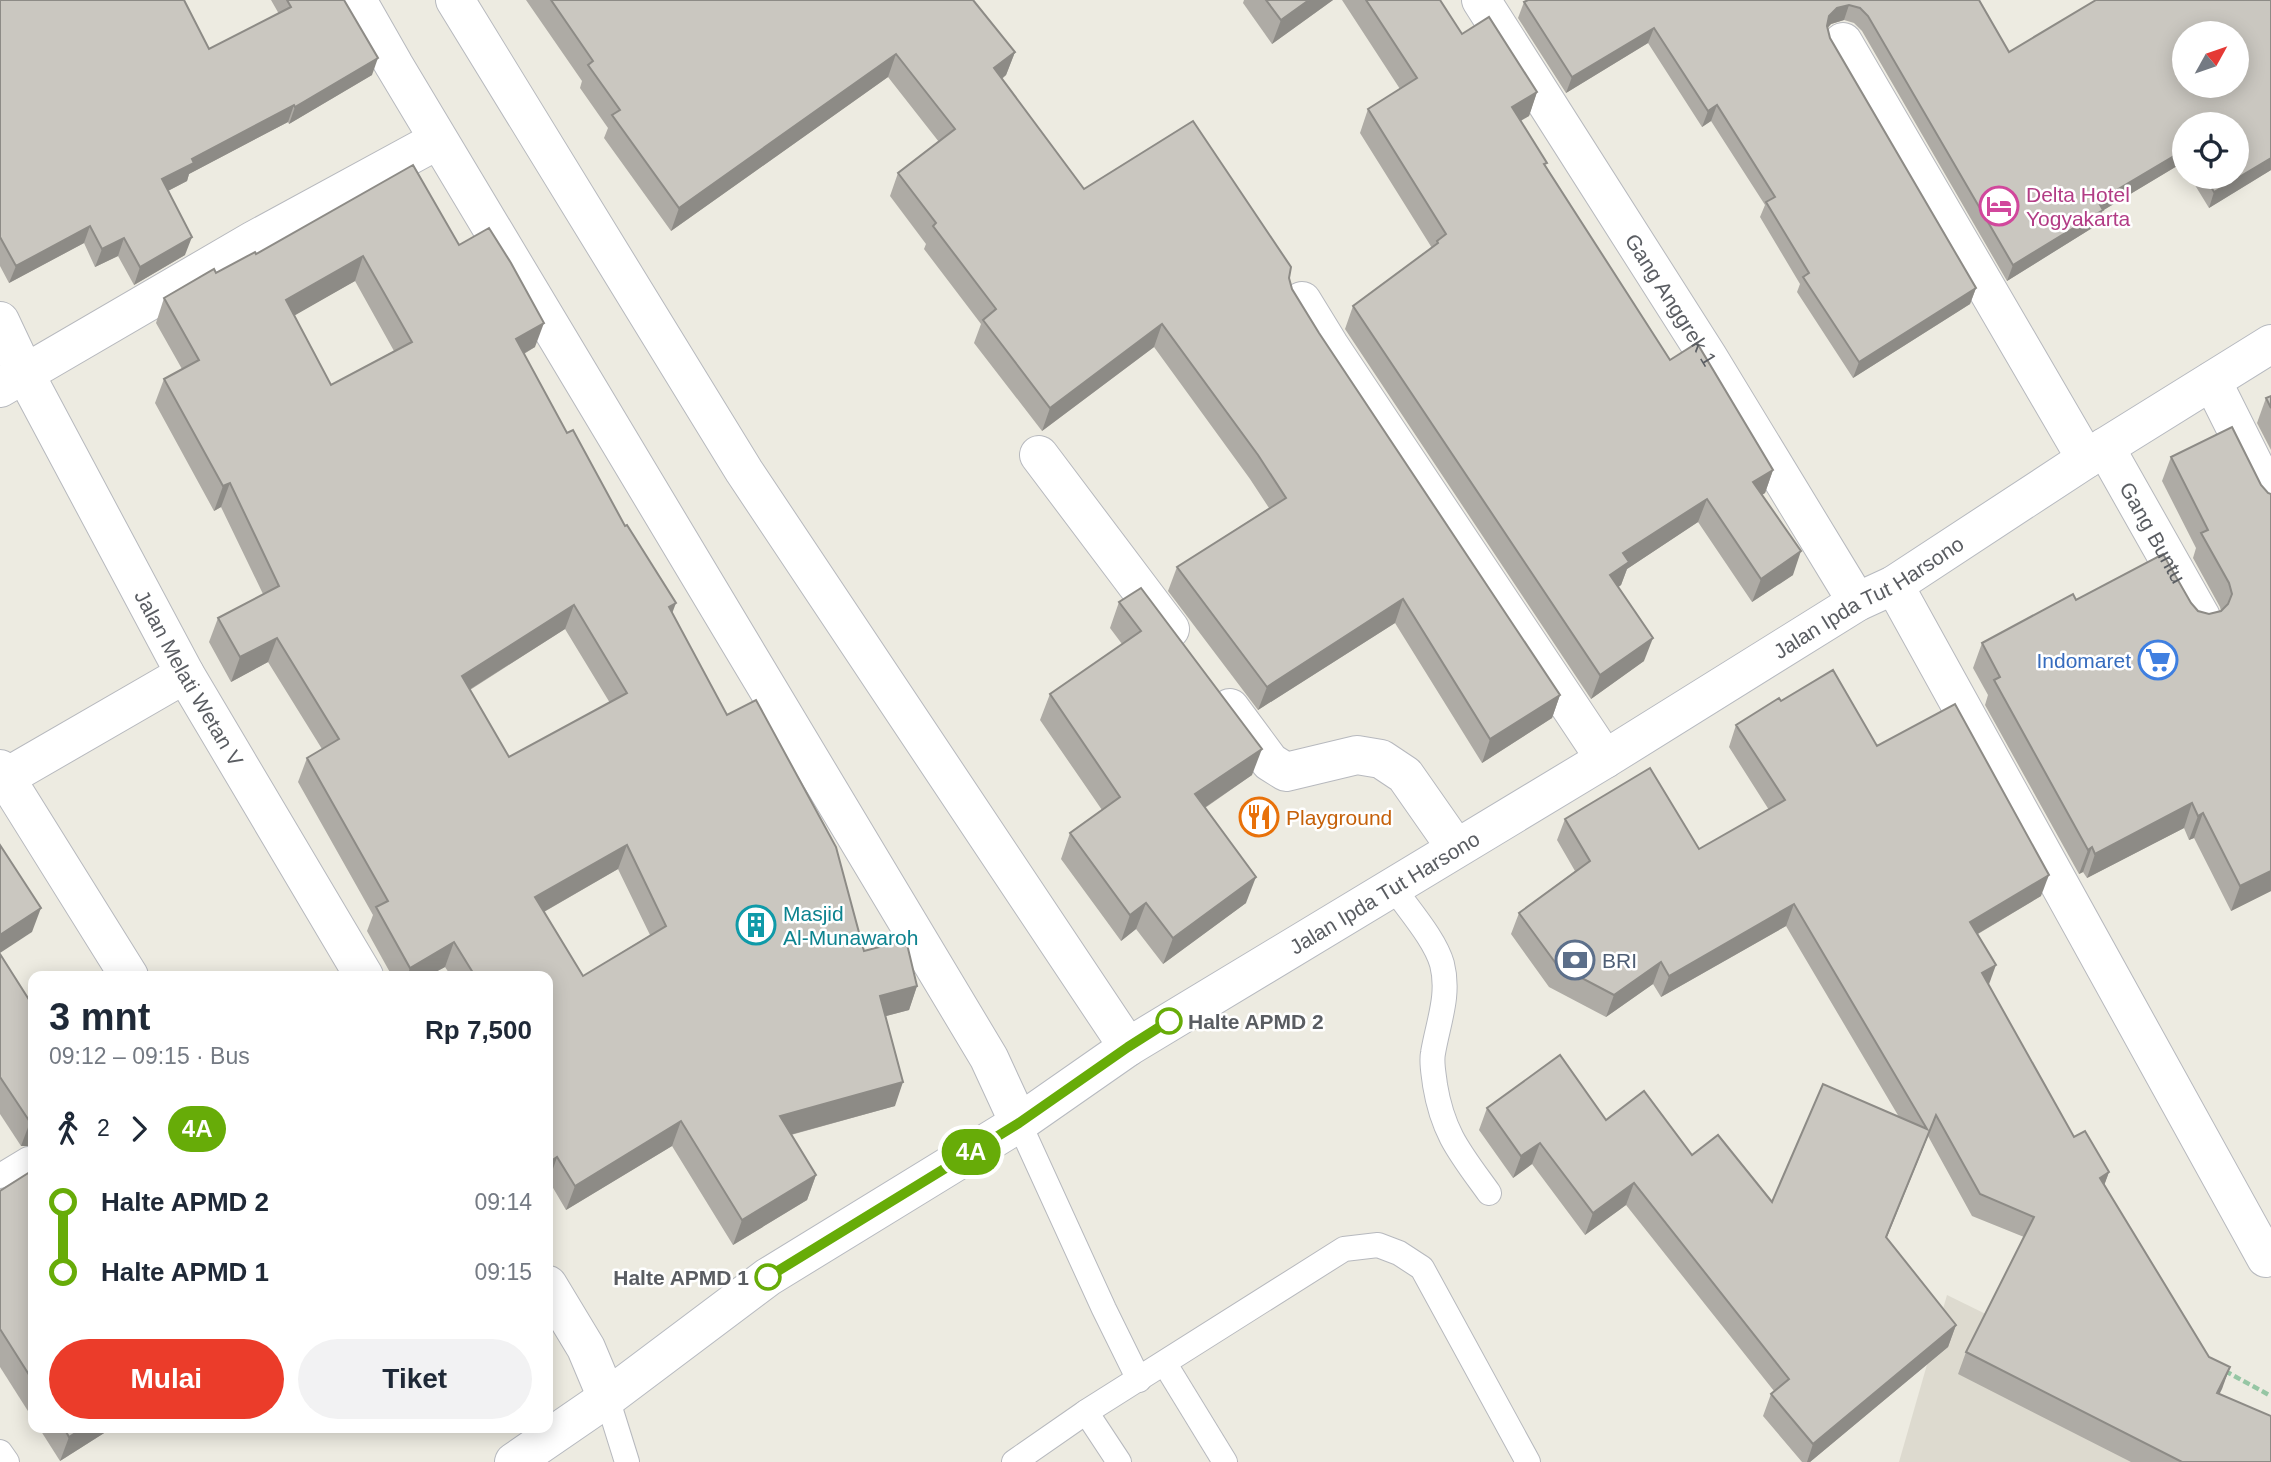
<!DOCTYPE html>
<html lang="id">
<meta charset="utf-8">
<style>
:root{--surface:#fff;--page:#f2f2f3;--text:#1f2937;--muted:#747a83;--accent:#eb3c2a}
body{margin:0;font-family:Arial,sans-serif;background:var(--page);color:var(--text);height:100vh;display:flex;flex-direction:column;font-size:26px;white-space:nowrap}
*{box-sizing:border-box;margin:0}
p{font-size:23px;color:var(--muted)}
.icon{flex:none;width:38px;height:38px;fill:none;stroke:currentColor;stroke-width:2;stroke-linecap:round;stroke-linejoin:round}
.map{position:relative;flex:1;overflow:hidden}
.sheet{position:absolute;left:28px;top:971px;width:525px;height:462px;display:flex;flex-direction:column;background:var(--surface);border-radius:14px;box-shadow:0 4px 18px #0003}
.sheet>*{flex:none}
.badge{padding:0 14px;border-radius:23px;font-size:24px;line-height:46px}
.needle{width:46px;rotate:50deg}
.buttons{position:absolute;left:2172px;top:21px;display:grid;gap:14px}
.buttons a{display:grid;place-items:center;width:77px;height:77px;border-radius:50%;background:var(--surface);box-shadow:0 4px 18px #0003;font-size:35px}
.map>.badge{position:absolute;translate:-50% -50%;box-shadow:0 0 0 4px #fff}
.legs{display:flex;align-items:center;gap:10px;height:77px;padding:0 21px;font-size:23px}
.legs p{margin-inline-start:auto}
.overview{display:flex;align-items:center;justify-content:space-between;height:119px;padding:0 21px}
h1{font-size:38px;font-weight:800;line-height:52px}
.cta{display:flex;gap:14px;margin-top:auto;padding:14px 21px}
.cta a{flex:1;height:80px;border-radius:42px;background:var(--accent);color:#fff;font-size:28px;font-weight:800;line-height:80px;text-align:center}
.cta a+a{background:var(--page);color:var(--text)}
ul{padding:0 21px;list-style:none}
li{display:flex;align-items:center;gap:24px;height:70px;font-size:26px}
li i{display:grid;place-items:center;width:10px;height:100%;margin:0 9px;background:currentColor}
li i::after{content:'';width:18px;height:18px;margin:-9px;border:5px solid;border-radius:50%;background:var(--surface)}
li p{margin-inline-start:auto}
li:first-child i{background:linear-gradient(#0000 50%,currentColor 0)}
li:last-child i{background:linear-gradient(currentColor 50%,#0000 0)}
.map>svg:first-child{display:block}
</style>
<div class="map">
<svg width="2271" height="1462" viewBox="0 0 2271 1462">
<rect width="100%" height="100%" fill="#edebe1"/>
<!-- education -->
<path fill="#dddacf" d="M1947 1295 2271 1454V1462H1899Z"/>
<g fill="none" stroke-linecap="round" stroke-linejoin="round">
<defs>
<g id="lane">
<path d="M1393 887C1408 909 1435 939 1442 964 1450 995 1438 1023 1433 1053 1431 1063 1434 1075 1435 1085 1443 1134 1461 1154 1489 1193"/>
<path d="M1019 1123 1104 1309 1139 1380"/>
<path d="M0 1176 28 1159"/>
<path d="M1165 1364 1225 1462"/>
<path d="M607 1398 627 1462"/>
<path d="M1086 1412 1119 1462"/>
<path d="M0 1452 7 1462"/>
<path d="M1014 1462 1086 1412 1344 1249 1378 1245 1399 1253 1422 1268 1528 1462"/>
</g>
<g id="street">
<path d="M357 0 394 65 989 1058 1019 1123"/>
<path d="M455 0 744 471 1128 1047"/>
<path id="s1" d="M1481 0 1708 357 1857 602"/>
<path d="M1843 42 2086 459"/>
<path d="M1302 301 1329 345 1605 759"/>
<path id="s2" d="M0 321 25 374 185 674 364 976"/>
<path d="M2212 381 2271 499"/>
<path d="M0 388 254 240 438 140"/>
<path id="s3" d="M2105 447 2201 617"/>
<path d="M1039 455 1170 629"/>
<path d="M1894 585 2266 1258"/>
<path d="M1230 708 1270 762 1286 772 1357 755 1381 759 1405 775 1456 848"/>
<path d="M0 769 129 976"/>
<path d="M5 778 185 674"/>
<path d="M548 1285 586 1348 607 1398"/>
</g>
<g id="secondary">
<path id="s4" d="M514 1462 607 1398 768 1277 1019 1123 1128 1047 1605 759 1857 602 1894 585 2086 459 2271 344"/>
</g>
</defs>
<!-- lane casing -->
<use href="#lane" stroke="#b7b9be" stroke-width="26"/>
<!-- street casing -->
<use href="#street" stroke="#b7b9be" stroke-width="40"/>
<!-- secondary casing -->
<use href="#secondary" stroke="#b7bac0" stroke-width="40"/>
<!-- path -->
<path stroke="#96c6a4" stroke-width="4.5" stroke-dasharray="7 3.5" stroke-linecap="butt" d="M2225 1371 2271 1396"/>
<!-- lane -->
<use href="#lane" stroke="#fff" stroke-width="24"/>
<!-- street -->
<use href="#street" stroke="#fff" stroke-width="38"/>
<!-- secondary -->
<use href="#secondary" stroke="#fff" stroke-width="38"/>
</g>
<!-- wall -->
<g fill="#aeaba5" fill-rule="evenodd">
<path d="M0 0 209 49 279 14 271 0H344L372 75 289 124 288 122 189 174 187 181 168 191 185 255 134 285 118 256 95 267 84 243 9 283 0 266Z"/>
<path d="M526 0H973L1015 52 1006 75 1002 79 1084 189 1289 278 1292 289 1319 333 1560 695 1552 718 1482 763 1395 623 1258 710 1168 591 1177 567 1269 508 1250 479 1154 347 1042 431 974 343 981 324 924 249 926 244 890 196 898 173 939 142 888 77 671 231 604 138 608 128 580 88 582 81Z"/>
<path d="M1244 0H1333L1272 44 1243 3Z"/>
<path d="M1342 0H1440L1462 34 1537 92 1529 116 1520 120 1545 166 1670 360 1773 470 1765 493 1762 495 1793 575 1752 602 1698 522 1627 569 1621 585 1618 587 1644 661 1591 699 1345 329 1353 306 1432 248 1360 133 1368 109 1400 89Z"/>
<path d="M1528 0H1979L2009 52 2096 0H2271V170L2209 208 2190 177H2236V124H2184V167L2182 163 2102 211 2097 225 2007 281 1862 31 1854 23 1844 20 1831 24 1827 28 1830 38 1976 288 1970 304 1853 378 1797 292 1800 284 1760 217 1765 205 1711 121 1702 127 1648 43 1566 93 1518 18 1524 2ZM2184 33H2236V86H2184Z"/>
<path d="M459 245 535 347 524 354 567 433 672 613 727 715 864 951 917 986 909 1010 886 1016 895 1106 791 1135 816 1175 807 1200 733 1245 672 1146 566 1210 549 1181 548 1182V976H451L445 967 428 976H392L367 931 373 915 298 782 307 758 322 749 268 662 231 682 209 642 218 618 263 594 221 507 214 511 155 403 164 379 182 369 156 323 164 298 256 254ZM355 281 394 351 331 385 294 315ZM565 629 610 703 509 757 470 690ZM618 869 650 935 583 976 544 912Z"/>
<path d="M2271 396V450L2257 423 2266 398Z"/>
<path d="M2232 427 2271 891 2231 911 2194 838 2189 840 2184 828 2087 878 2083 872 2079 874 1985 705 1988 695 1973 668 1982 643 2076 600 2191 603 2198 611 2209 614 2221 611 2220 607 2193 558 2196 548 2162 481 2171 457Z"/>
<path d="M1119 602 1252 775 1205 808 1246 903 1163 964 1136 929 1121 941 1061 859 1070 833 1102 810 1040 720 1050 694 1122 644 1110 628Z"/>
<path d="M1781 701 1877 746 2041 896 1978 934 1988 985 2074 1137 2109 1172 2104 1185 2209 1357 2230 1367 2219 1394 2271 1462H2131L1958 1374 1966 1352 2024 1237 1972 1216 1928 1136 1886 1238 1956 1325 1948 1347 1810 1462H1802L1763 1416 1771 1394 1774 1391 1626 1205 1585 1235 1532 1164 1513 1178 1479 1130 1487 1108 1606 1120 1692 1155 1772 1202 1899 1117 1786 926 1661 997 1653 984 1606 1017 1549 987 1511 934 1519 913 1575 871 1557 840 1565 819 1699 849 1769 810 1729 747 1736 725Z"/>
<path d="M0 954 33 1006V1146H21L0 1114Z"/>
<path d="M33 1170V1419L0 1367V1191Z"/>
<path d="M39 1428H112L60 1461Z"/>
</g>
<!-- shaded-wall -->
<g fill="#8d8b86">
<path d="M1309 0H1333L1272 44 1281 20Z"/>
<path d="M1849 5 1844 20 1831 24 1824 32 1829 16 1837 8Z"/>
<path d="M1654 28 1648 43 1566 93 1572 77Z"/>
<path d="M1015 52 1006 75 986 91 994 68Z"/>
<path d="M896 54 888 77 671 231 679 208Z"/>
<path d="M378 58 372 75 289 124 295 107Z"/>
<path d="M1537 92 1529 116 1504 131 1512 107Z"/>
<path d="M294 105 288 122 189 174 187 181 156 197 162 179 192 159Z"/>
<path d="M1717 105 1711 121 1702 127 1708 111Z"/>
<path d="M2184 150V157L2182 163 2102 211 2097 225 2007 281 2013 265 2098 201Z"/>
<path d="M2271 158V170L2209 208 2214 192Z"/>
<path d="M90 226 84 243 9 283 16 266Z"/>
<path d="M192 237 185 255 134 285 140 267Z"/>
<path d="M124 238 118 256 95 267 102 249Z"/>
<path d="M363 256 355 281 278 325 286 300Z"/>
<path d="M1976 288 1970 304 1853 378 1859 362Z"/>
<path d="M544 323 535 347 507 363 516 339Z"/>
<path d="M1162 324 1154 347 1042 431 1050 408Z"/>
<path d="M1773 470 1765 493 1744 505 1753 482Z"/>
<path d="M230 483 221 507 214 511 223 486Z"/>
<path d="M1707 499 1698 522 1627 569 1621 585 1602 599 1610 575 1623 553Z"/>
<path d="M1801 551 1793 575 1752 602 1761 579Z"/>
<path d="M1403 599 1395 623 1258 710 1267 687Z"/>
<path d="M676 603 667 627 669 607Z"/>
<path d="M574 605 565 629 453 700 462 676Z"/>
<path d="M277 638 268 662 231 682 240 657Z"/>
<path d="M1653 638 1644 661 1591 699 1600 675Z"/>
<path d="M1560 695 1552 718 1482 763 1490 739Z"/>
<path d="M1262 749 1252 775 1185 821 1195 794Z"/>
<path d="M2192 803 2184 828 2087 878 2095 854Z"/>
<path d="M2203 813 2194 838 2189 840 2198 816Z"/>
<path d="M627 845 618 869 526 922 535 897Z"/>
<path d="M2092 847 2083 872 2079 874 2088 850Z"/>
<path d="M2271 871V891L2231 911 2240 886Z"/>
<path d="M2049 875 2041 896 1962 943 1970 922Z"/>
<path d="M1256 877 1246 903 1163 964 1173 938Z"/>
<path d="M1146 903 1136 929 1121 941 1130 915Z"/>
<path d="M1794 904 1786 926 1661 997 1669 976Z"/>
<path d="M41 908 32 932 0 953V935Z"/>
<path d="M454 942 445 967 428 976H407L410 968Z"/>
<path d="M1661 962 1653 984 1606 1017 1614 995Z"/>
<path d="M1996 965 1988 987 1982 973Z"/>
<path d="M917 986 909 1010 871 1020 880 996Z"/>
<path d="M903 1082 895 1106 771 1140 780 1116Z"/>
<path d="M1936 1115 1928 1136 1878 1259 1886 1237Z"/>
<path d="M681 1121 672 1146 566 1210 575 1186Z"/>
<path d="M30 1122H33V1146H21Z"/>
<path d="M1540 1143 1532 1164 1513 1178 1521 1156Z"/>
<path d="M557 1157 549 1181 548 1182V1163Z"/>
<path d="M2109 1172 2101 1194 2100 1178Z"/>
<path d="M816 1175 807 1200 733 1245 742 1220Z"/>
<path d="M1634 1183 1626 1205 1585 1235 1593 1213Z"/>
<path d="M1956 1325 1948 1347 1810 1462H1807L1813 1444Z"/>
<path d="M2230 1367 2222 1389 2209 1415 2217 1393Z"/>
<path d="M83 1428H112L60 1461 69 1437Z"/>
</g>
<!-- building -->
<g fill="#cac7c0" stroke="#8d8b86" stroke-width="2" fill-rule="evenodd">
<path d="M0 0H184L209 49 291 7 287 0H344L378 58 295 107 294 105 192 159 194 163 162 179 192 237 140 267 124 238 102 249 90 226 16 266 0 237Z"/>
<path d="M551 0H973L1015 52 994 68 1084 189 1193 121 1291 267 1289 278 1292 289 1319 333 1560 695 1490 739 1403 599 1267 687 1177 567 1286 498 1258 455 1162 324 1050 408 983 320 996 309 933 226 936 223 898 173 955 129 896 54 679 208 612 115 620 110 588 65 593 61Z"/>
<path d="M1266 0H1309L1281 20Z"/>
<path d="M1366 0H1440L1462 34 1489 17 1537 92 1512 107 1547 163 1544 164 1670 360 1697 343 1773 470 1753 482 1801 551 1761 579 1707 499 1623 553 1629 562 1610 575 1653 638 1600 675 1353 306 1438 243 1437 241 1446 234 1368 109 1417 78Z"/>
<path d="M1528 0H1979L2009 52 2096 0H2271V158L2214 192 2205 177H2236V124H2184V150L2098 201 2103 210 2013 265 1868 16 1860 8 1849 5 1837 8 1829 16 1827 26 1830 38 1976 288 1859 362 1803 277 1809 273 1766 202 1775 197 1717 105 1708 111 1654 28 1572 77 1524 2ZM2184 33H2236V86H2184Z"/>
<path d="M413 165 459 245 489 228 511 263 544 323 516 339 567 433 573 430 625 526 627 525 676 603 669 607 727 715 756 700 836 847 864 951 906 940 917 986 880 996 903 1082 780 1116 816 1175 742 1220 681 1121 575 1186 557 1157 548 1163V976H475L454 942 410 968 376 907 388 901 307 758 339 739 277 638 240 657 218 618 279 586 230 483 223 486 164 379 199 360 164 298 214 269 216 273 255 252 256 254ZM363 256 412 342 331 385 286 300ZM574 605 627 693 509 757 462 676ZM627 845 666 926 583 976 535 897Z"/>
<path d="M2271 396V408L2266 398Z"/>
<path d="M2232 427 2261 485 2268 493 2271 494V871L2240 886 2203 813 2198 816 2192 803 2095 854 2092 847 2088 850 1994 680 2000 677 1982 643 2073 594 2076 600 2163 554 2191 603 2198 611 2209 614 2221 611 2228 604 2232 594 2229 583 2201 533 2208 530 2171 457Z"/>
<path d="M1141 588 1262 749 1195 794 1256 877 1173 938 1146 903 1130 915 1070 833 1120 797 1050 694 1141 631 1119 602Z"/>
<path d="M1833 670 1877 746 1955 704 2049 875 1970 922 1996 965 1982 973 2074 1137 2085 1131 2109 1172 2100 1178 2209 1357 2230 1367 2217 1393 2271 1416V1462H2182L1966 1352 2034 1217 1980 1194 1936 1115 1886 1237 1956 1325 1813 1444 1771 1394 1789 1379 1634 1183 1593 1213 1540 1143 1521 1156 1487 1108 1560 1055 1606 1120 1644 1091 1692 1155 1718 1135 1772 1202 1823 1084 1927 1129 1794 904 1669 976 1661 962 1614 995 1557 965 1519 913 1590 861 1565 819 1650 768 1699 849 1785 800 1736 725 1779 698 1781 701Z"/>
<path d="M0 845 41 908 0 935Z"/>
<path d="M0 954 33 1006V1122H30L0 1077Z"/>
<path d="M33 1170V1381L0 1329V1191Z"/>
<path d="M64 1428H83L69 1437Z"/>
</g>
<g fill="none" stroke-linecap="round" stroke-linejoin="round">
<defs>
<path id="line-1" d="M768 1277 1019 1123 1128 1047 1169 1021"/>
</defs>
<!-- line-1 casing -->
<use href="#line-1" stroke="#fff" stroke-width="16"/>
<!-- line-1 -->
<use href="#line-1" stroke="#67ac08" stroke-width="10"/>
</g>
<!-- icons -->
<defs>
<symbol id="hotel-ring" viewBox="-11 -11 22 22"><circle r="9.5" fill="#fff" stroke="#d1479c" stroke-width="1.5"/><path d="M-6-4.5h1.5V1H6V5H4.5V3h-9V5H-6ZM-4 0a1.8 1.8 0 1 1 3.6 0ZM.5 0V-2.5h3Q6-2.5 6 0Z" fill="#d1479c"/></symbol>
<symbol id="supermarket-ring" viewBox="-11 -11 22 22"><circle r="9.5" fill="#fff" stroke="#3f7fe0" stroke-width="1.5"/><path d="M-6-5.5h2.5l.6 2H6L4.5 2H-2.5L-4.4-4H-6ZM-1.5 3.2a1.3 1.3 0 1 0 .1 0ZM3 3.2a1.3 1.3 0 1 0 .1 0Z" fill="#3f7fe0"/></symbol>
<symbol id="restaurant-ring" viewBox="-11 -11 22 22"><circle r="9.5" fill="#fff" stroke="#e8710a" stroke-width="1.5"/><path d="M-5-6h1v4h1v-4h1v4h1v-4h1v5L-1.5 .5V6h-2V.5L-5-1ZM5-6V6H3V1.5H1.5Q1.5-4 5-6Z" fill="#e8710a"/></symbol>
<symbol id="building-ring" viewBox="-11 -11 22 22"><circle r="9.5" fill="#fff" stroke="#0f9aa8" stroke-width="1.5"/><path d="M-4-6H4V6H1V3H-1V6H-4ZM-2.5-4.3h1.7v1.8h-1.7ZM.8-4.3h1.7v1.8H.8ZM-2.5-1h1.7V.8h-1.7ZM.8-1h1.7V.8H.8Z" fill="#0f9aa8"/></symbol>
<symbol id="bank-ring" viewBox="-11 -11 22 22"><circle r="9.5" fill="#fff" stroke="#5c6f8a" stroke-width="1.5"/><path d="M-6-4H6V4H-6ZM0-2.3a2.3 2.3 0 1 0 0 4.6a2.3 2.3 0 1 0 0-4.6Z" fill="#5c6f8a"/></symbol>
</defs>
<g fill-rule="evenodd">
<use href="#hotel-ring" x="1977" y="184" width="44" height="44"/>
<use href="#supermarket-ring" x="2136" y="638" width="44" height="44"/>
<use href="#restaurant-ring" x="1237" y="795" width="44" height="44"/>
<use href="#building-ring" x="734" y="903" width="44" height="44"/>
<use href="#bank-ring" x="1553" y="938" width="44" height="44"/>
</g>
<!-- markers -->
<g fill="#fff" stroke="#67ac08" stroke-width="3.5">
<circle cx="1169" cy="1021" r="12"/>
<circle cx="768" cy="1277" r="12"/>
</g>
<g text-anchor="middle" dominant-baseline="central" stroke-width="5" stroke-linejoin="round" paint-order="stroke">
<!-- hotel labels -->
<g font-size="21" fill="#b23c85" stroke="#fff" text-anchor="start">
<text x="2026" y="194">Delta Hotel<tspan x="2026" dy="24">Yogyakarta</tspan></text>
</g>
<!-- street labels -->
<g font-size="21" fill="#5a5d62" stroke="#fff">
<text stroke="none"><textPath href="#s1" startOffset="355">Gang Anggrek 1</textPath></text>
<text stroke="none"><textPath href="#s3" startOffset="98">Gang Buntu</textPath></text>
<text stroke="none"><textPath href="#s4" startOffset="1608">Jalan Ipda Tut Harsono</textPath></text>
<text stroke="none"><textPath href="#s2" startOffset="404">Jalan Melati Wetan V</textPath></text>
<text stroke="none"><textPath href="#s4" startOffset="1041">Jalan Ipda Tut Harsono</textPath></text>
</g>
<!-- shop labels -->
<g font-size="21" fill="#366cbe" stroke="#fff" text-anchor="end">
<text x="2131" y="660">Indomaret</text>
</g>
<!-- food labels -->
<g font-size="21" fill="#c56008" stroke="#fff" text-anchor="start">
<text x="1286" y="817">Playground</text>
</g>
<!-- culture labels -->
<g font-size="21" fill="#0d838f" stroke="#fff" text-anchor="start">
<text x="783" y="913">Masjid<tspan x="783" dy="24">Al-Munawaroh</tspan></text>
</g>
<!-- service labels -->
<g font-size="21" fill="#4e5e75" stroke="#fff" text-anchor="start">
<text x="1602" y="960">BRI</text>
</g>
<!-- stop labels -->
<g font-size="21" font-weight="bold" fill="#5a5d62" stroke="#fff" text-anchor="start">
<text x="1188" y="1021">Halte APMD 2</text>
<text x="749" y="1277" text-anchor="end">Halte APMD 1</text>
</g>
</g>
</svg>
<div class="buttons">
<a><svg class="needle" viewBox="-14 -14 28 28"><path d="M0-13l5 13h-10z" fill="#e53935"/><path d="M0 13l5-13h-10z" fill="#747a83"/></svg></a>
<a><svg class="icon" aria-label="locate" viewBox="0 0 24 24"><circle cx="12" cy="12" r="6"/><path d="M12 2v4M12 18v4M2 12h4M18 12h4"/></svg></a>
</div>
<b class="badge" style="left:971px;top:1152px;background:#67ac08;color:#fff">4A</b>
<section class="sheet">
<div class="overview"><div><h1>3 mnt</h1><p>09:12 – 09:15 · Bus</p></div><b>Rp 7,500</b></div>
<div class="legs"><svg class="icon" aria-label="walk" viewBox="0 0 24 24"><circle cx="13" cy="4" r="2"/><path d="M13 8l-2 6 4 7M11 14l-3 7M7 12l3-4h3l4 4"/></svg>2<svg class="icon" aria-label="forward" viewBox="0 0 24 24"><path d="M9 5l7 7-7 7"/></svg><b class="badge" style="background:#67ac08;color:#fff">4A</b></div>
<ul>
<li><i style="color:#67ac08"></i><b>Halte APMD 2</b><p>09:14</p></li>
<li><i style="color:#67ac08"></i><b>Halte APMD 1</b><p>09:15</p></li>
</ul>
<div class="cta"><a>Mulai</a><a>Tiket</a></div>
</section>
</div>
